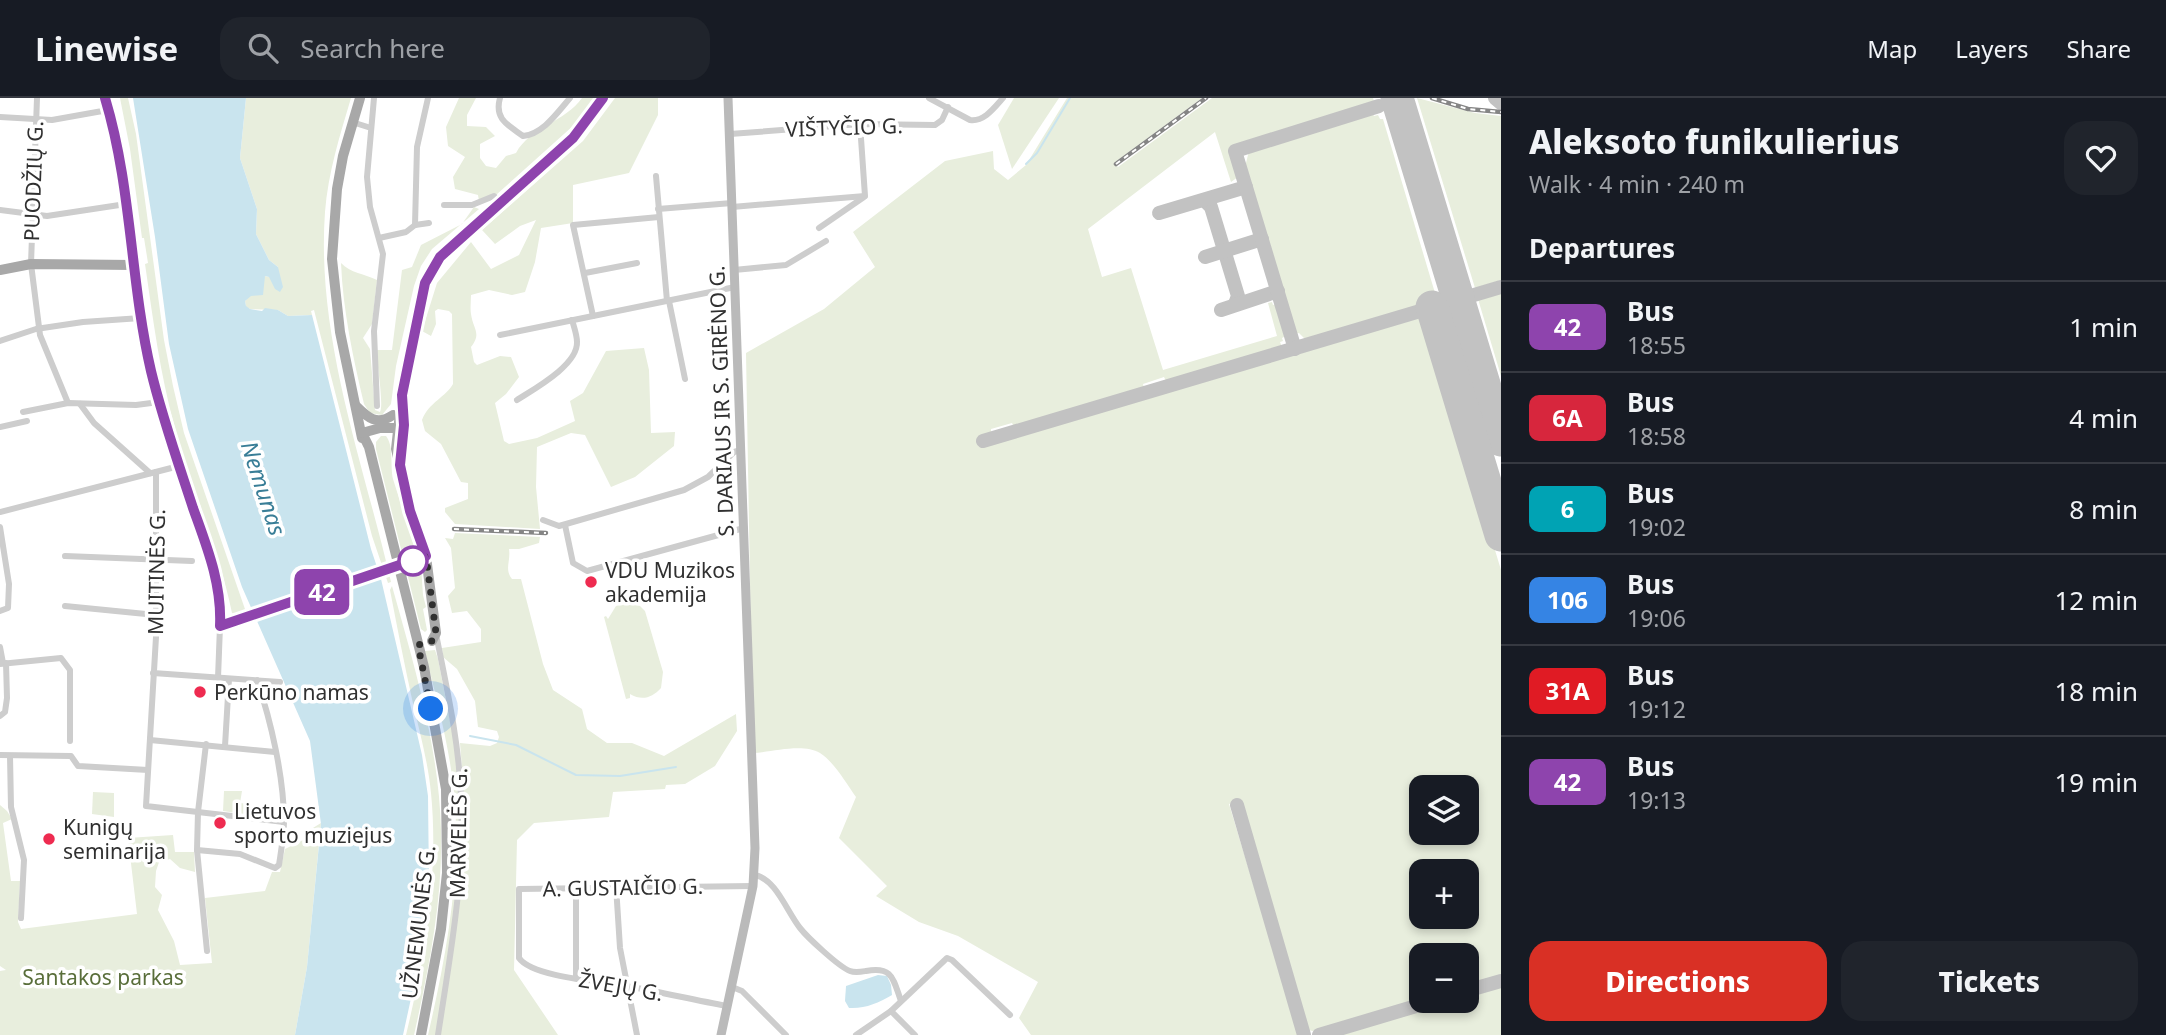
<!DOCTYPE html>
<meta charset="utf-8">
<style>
:root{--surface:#171b24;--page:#20242c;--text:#f1f3f6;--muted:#9ea1a6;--line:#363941;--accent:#d93025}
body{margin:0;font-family:"Noto Sans",sans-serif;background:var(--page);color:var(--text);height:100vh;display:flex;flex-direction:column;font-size:26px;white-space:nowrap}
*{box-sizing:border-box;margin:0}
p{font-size:23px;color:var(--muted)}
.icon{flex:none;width:38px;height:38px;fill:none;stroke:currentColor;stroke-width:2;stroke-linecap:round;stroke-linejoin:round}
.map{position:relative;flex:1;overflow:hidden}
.sheet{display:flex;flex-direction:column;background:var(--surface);width:665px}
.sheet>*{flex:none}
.badge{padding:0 14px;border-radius:10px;font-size:24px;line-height:46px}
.buttons{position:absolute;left:1409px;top:677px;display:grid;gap:14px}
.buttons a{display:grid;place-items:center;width:70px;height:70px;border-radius:14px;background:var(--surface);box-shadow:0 4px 10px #0003;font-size:35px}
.you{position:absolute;width:35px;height:35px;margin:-18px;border:5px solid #fff;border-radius:50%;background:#1a73e8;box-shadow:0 0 0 10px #1a73e833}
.map>.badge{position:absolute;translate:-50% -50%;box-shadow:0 0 0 4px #fff}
h2{padding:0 28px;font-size:26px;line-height:63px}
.round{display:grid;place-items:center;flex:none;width:74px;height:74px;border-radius:21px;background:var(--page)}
.head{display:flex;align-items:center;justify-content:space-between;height:119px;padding:0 28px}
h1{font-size:33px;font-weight:800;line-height:52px}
.action{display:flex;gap:14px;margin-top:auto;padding:14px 28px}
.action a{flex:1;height:80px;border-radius:21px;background:var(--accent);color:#fff;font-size:28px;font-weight:800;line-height:80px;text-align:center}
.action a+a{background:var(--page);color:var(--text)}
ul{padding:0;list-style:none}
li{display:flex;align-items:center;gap:21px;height:91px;padding:0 28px;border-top:2px solid var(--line)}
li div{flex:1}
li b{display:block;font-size:26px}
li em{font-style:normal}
li .badge{min-width:77px;font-weight:700;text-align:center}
header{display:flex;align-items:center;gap:42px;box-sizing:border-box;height:98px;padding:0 35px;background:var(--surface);border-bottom:2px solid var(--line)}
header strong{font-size:33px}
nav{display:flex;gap:38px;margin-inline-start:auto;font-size:24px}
.search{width:490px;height:63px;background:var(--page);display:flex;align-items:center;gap:18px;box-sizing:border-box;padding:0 24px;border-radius:21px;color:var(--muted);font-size:26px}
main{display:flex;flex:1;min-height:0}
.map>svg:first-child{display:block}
</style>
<header>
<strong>Linewise</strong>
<div class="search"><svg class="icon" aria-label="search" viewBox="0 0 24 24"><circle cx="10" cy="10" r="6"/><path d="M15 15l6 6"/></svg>Search here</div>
<nav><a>Map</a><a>Layers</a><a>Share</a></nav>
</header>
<main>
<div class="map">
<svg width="1501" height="937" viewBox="0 0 1501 937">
<rect width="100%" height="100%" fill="#fff"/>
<!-- green -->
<g fill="#e8eedd" fill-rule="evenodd">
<path d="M120 0H128L136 36 164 242 173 288 184 335 246 514 236 517 232 515C219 451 192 392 175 330 160 276 153 221 145 166L148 165 144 140H142L130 51Z"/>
<path d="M246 0H351C340 37 328 75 325 114 316 240 363 363 391 484L388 485 372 438 314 212 311 213 312 217 288 218 278 212 250 211 246 209 245 203 265 178 269 179 278 169 269 162 256 136 257 111 240 60Z"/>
<path d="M459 0H476L467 17V28L486 29 495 38 480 46V60L486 68 496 70 506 58 516 55C530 29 565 24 582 0H594L574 27 496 97 479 103 478 97 455 91 453 79 465 59 448 48 446 29Z"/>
<path d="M615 0H658V17L629 75 573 87V125L541 130 535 164 525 194 512 197 489 192 471 197C471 203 470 210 471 216 473 231 482 235 471 249L474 264 477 267 500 258 511 259 519 279 506 296 495 305 504 343 509 346 537 340 575 323 570 303 583 295 606 253 644 250 649 272 651 335 675 334 674 348 635 379 611 389 585 337 571 335 537 349 536 389 540 431 455 426 445 414V410L468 401V385L461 384 441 346 425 333 422 322C429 304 446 299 453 286L452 216 449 213 438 211 435 213 436 226 431 238 422 233 437 185 471 144 491 171 519 157 536 122 520 128 495 146 482 132 583 43Z"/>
<path d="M1014 0H1059L1012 71 998 27Z"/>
<path d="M1067 0H1202L1114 65 1118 69 1212 0H1373L1374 3 1370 5 1371 8 1229 50 1238 79 1231 84 1215 34 1088 131 1102 179 1131 170 1163 272 1277 238 1268 205 1272 204 1273 207 1276 206 1286 238 1282 240 1283 243 1280 244 1282 249 1166 283 1164 279 1143 286 1144 290 1014 329 1012 325 991 331V335L981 339 983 347 1424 217 1501 472V879L1467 889 1466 858H1421V903L1317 934 1308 932 1304 925 1241 702 1229 706 1299 937H1031L1019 920 1038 884 958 838 919 824 876 798 887 788 839 740 856 699C846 685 834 664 820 655 803 645 772 654 753 655L746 255 824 211 875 169 853 134 945 63 993 53 994 71 1008 82 1026 67ZM1421 690H1466V735H1421ZM1421 774H1466V819H1421Z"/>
<path d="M1417 0 1475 15 1501 18V182L1475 190Z"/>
<path d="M1373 16 1374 18 1378 17 1380 21H1383L1435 195 1432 196 1433 200 1430 201V204L1305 241 1299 235 1295 236 1245 69 1249 53Z"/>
<path d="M474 109 479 111 432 151 421 168 414 188 396 268 391 306 382 317 370 315 364 306C353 259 343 213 341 165 350 175 365 176 377 182L372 226 363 240 370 251 375 312 380 314C384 307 377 264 376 252H392L402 172 412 169 421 147 462 126Z"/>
<path d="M1501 194V278L1478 201Z"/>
<path d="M381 338H386C394 348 390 368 393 381L416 454 413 457 417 467 421 468 423 497 426 509 423 511 427 532 425 534 421 531 376 351V344Z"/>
<path d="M455 435 540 439 539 445 519 451H509C511 463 504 471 512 481H521L543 566 553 592 582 611 587 631 607 645H632L664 658 736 616 737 633 715 668 685 686 666 687 665 691 613 694 609 719 534 725 517 742 514 872 558 937H428C446 859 462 775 454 694 449 646 436 600 425 553L435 552 438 561 464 695 460 645 490 648 497 645 499 639 497 633 478 629 475 603 457 571 443 559 442 550 481 544V531L467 513 452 515 448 498 455 490 451 450 445 440 453 441Z"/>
<path d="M392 488C414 567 439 649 441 732 443 801 429 870 414 937H406C425 858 439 776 431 695 428 663 419 632 412 601 404 565 397 528 390 492Z"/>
<path d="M627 504 640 508 645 513 663 574 661 590C652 600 642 603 630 596V600L626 601 604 519 606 518 608 521 616 508Z"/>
<path d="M224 693H242L240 705 249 706 252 709 250 717 223 713Z"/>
<path d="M93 694 114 695V719L92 716Z"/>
<path d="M0 707 7 713 12 721 3 725 11 783H20L18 824 21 831 137 816 128 740 173 737 175 754H194L195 774 180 770 170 761 159 764 156 773 155 789 162 797 158 812 174 843 180 867 212 865 205 800 265 793 272 774H280L285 751 305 741 308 733 321 725 307 869 295 937H0V873L6 872 0 868Z"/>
<path d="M1501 887V937H1331L1446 903H1466L1467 897Z"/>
</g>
<!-- water -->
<g fill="#c9e4ee">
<path d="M133 0H246L240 60 257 111 256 136 269 162 278 169 283 189 280 194 275 191 269 179 265 178 263 197 251 198 245 203 246 208 250 211 262 213 265 210 278 212 288 218 312 217 371 451 381 481 422 657 428 698 429 787 415 882 403 937H295L307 869 321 726 310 643 242 489 188 331 169 246 155 139Z"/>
<path d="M878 877 887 878 891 887 892 897C878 905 865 911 849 910L845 903 846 888Z"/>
</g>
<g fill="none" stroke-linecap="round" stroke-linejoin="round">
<!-- stream -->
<g stroke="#c9e4ee" stroke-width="2">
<path d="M1026 66 1037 55 1070 0"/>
<path d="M470 638 516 647 576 677 620 678 676 669"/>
</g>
<!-- taxiway -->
<g stroke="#c2c2c2" stroke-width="14">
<path d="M1495 0 1501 5"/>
<path d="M1204 102 1211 109 1238 198 1235 206"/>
<path d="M1159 115 1246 89"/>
<path d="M1205 159 1262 141"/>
<path d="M1221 212 1278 193"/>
<path d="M1295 251 1235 53 1379 8"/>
<path d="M983 343 1501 189"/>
<path d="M1237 707 1304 937"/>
<path d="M1466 893 1501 883"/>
<path d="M1319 937 1433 903"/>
</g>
<!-- runway -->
<g stroke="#c2c2c2" stroke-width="33">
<path d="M1397 0 1501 342"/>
<path d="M1432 209 1501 437"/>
</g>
<!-- street -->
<g stroke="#cdcdcd" stroke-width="6">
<path d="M37 0 31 166 40 237 68 305"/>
<path d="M374 0 367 79 370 109 383 156 374 233 377 308"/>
<path d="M500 0C494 21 508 27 523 38 543 36 557 15 570 0"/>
<path d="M929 0 970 22C984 24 994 10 1003 0"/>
<path d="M0 19 52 22 108 12"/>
<path d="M352 24 371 30"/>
<path d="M730 36 860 26 935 27 942 22 948 9"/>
<path d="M656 78 667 203"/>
<path d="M444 107H472L494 98 501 104"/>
<path d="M732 109 865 98 860 26"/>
<path d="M658 111 732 105"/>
<path d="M0 112 47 118 126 106"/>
<path d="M415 127 417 49 428 0"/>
<path d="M819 130 864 99"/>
<path d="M379 140 406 134 415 127 429 125"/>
<path d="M734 172 786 167 826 143"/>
<path d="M585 175 637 165"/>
<path d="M669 203 685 281"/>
<path d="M593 218 573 127 659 119"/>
<path d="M500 237 735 189"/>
<path d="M0 243 36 231 83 224 141 220"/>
<path d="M517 302C534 291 578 267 577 244 577 237 574 229 572 222"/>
<path d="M80 306 94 325 150 375"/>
<path d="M23 314 68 305 136 307 159 304"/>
<path d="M0 329 27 323"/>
<path d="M156 374V539L146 708 284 724"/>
<path d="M0 414 179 368"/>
<path d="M543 422 559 428 684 392 708 379 734 354 741 352"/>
<path d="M565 427 573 465 587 473 744 430"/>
<path d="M0 429 9 486 8 510 0 513"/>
<path d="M65 458 192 463"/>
<path d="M65 508 156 517"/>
<path d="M436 536C447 591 459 644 461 699 465 779 450 858 438 937"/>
<path d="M0 549 3 565"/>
<path d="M0 566 61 560 70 572V643"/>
<path d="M153 575 280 584"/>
<path d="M218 580 220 528"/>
<path d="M0 618 5 614 7 600 6 565"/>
<path d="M150 642 275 654"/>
<path d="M206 646 198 714 197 752 207 853"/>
<path d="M225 648 229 581"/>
<path d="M0 657 71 658 78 668 148 672"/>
<path d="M10 658 11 709 24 762 21 820"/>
<path d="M197 752 240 756 275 770 279 767C281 753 284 737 284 723 284 680 271 623 257 582"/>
<path d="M755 777C776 781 787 814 800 830 807 839 839 869 850 873 855 875 860 874 866 873 893 868 893 881 901 903"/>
<path d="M616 788 620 850 637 937"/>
<path d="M576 880V789"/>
<path d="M732 889 742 893 786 937"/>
<path d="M727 908C695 902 664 895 632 889 606 884 533 880 519 860V791L753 788"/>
<path d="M891 913 915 937"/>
<path d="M856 937 891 913 947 860 952 862 1010 917"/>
</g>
<!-- secondary -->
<path stroke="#bababa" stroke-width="9" d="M721 937 753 788 755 750 728 0"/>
<!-- primary -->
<g stroke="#a8a8a8" stroke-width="10">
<path d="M105 0C132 88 130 183 151 273 162 319 178 364 193 410 207 449 222 487 220 528L382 473"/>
<path d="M360 0 343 58 337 91 332 161 340 234 362 340"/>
<path d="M0 172 31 166 134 167"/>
<path d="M356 308C368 320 377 328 393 317"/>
<path d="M362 335 369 349 424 569 446 691 447 775 441 831 421 937"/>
<path d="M362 335 380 330H397"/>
<path d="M401 363 404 319"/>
<path d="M432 543 436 535 425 451 410 413 396 351 402 297 421 198 429 174 440 159 573 40 603 0"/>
</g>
<defs>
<g id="rail">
<path d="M1432 0 1468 11 1501 14"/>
<path d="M1116 66 1206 0"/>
<path d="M454 431 546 435"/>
</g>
</defs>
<!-- rail casing -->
<use href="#rail" stroke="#858585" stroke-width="4.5"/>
<!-- rail -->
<use href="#rail" stroke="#fff" stroke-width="2" stroke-dasharray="5" stroke-linecap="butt"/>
<!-- primary-bridge -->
<path stroke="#a8a8a8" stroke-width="10" d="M382 473 417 462"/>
</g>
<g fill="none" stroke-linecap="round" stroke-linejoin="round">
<defs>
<path id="line" d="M105 0C132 89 130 183 151 273 162 319 178 364 193 410 207 449 222 486 220 528L426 458 410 413 400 367 404 327 402 297 425 185 440 159 573 40 603 0"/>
</defs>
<!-- line casing -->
<use href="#line" stroke="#fff" stroke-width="16"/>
<!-- line -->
<use href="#line" stroke="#8e44ad" stroke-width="10"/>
<!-- walk -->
<path stroke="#303030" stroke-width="7" stroke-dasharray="0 12.6" d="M413 463 426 458 436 535 432 543 418 547 431 611"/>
</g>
<!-- markers -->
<circle fill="#fff" stroke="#8e44ad" stroke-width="3.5" cx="413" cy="463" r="14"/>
<g fill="#ee2b50" stroke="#fff" stroke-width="2.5">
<circle cx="591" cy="484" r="7"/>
<circle cx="200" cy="594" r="7"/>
<circle cx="220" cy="725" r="7"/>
<circle cx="49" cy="741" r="7"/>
</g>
<g text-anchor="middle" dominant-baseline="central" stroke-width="7" stroke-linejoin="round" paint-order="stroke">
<!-- street labels -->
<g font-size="21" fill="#303030" stroke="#fff">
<text transform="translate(844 29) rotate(-2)">VIŠTYČIO G.</text>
<text transform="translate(33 83) rotate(-88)">PUODŽIŲ G.</text>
<text transform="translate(721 303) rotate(-92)">S. DARIAUS IR S. GIRĖNO G.</text>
<text transform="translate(156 474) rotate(-89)">MUITINĖS G.</text>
<text transform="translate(458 735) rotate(-89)">MARVELĖS G.</text>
<text transform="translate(623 789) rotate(-1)">A. GUSTAIČIO G.</text>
<text transform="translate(418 824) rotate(-83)">UŽNEMUNĖS G.</text>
<text transform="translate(621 888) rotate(10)">ŽVEJŲ G.</text>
</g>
<!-- poi labels -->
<g font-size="21" fill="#303030" stroke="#fff" text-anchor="start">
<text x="605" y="472">VDU Muzikos<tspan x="605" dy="24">akademija</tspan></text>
<text x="214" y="594">Perkūno namas</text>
<text x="234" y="713">Lietuvos<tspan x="234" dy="24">sporto muziejus</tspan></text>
<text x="63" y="729">Kunigų<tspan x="63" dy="24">seminarija</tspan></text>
</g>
<!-- park labels -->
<g font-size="21" fill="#596e3a" stroke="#fff">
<text x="103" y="879">Santakos parkas</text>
</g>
<!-- water labels -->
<g font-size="23" font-style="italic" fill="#397e97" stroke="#fff">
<text transform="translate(264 390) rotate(72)">Nemunas</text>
</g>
</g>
</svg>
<div class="buttons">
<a><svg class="icon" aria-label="layers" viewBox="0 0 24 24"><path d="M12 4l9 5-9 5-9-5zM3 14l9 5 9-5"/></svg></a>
<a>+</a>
<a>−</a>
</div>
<div class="you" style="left:431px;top:611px"></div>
<b class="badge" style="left:322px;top:494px;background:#8e44ad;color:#fff">42</b>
</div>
<section class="sheet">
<div class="head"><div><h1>Aleksoto funikulierius</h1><p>Walk · 4 min · 240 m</p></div><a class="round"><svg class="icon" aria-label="heart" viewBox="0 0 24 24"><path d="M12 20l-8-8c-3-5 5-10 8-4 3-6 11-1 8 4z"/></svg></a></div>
<h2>Departures</h2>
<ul>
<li><span class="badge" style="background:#8e44ad;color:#fff">42</span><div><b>Bus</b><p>18:55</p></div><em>1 min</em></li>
<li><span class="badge" style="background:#d7263d;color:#fff">6A</span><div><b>Bus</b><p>18:58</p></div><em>4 min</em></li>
<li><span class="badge" style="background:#00a3b4;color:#fff">6</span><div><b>Bus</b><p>19:02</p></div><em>8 min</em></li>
<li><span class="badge" style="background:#3584e4;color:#fff">106</span><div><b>Bus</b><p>19:06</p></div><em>12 min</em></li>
<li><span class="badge" style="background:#e01b24;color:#fff">31A</span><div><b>Bus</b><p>19:12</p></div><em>18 min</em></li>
<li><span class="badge" style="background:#8e44ad;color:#fff">42</span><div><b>Bus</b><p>19:13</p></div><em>19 min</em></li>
</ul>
<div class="action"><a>Directions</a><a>Tickets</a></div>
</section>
</main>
